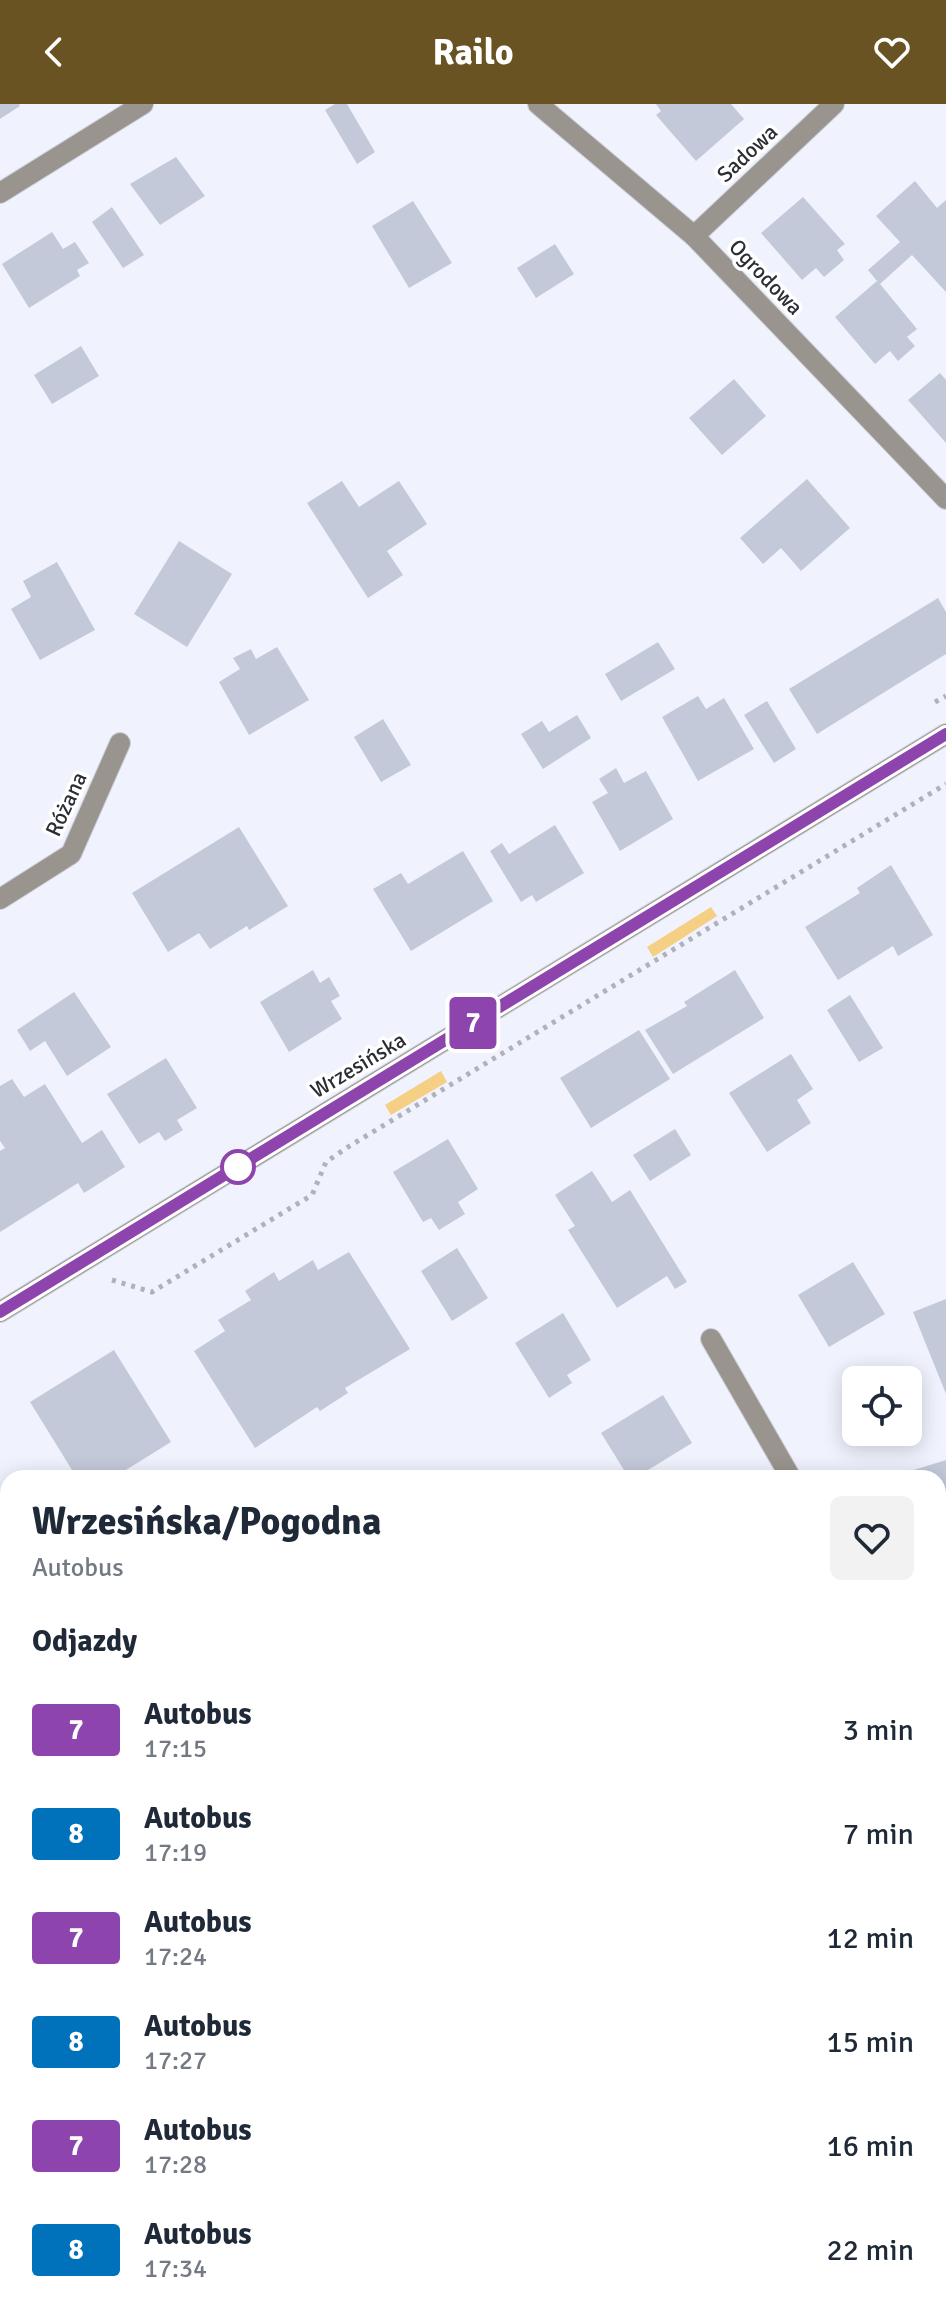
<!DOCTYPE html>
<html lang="pl">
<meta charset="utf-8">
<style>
:root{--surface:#fff;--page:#f2f2f3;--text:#1f2937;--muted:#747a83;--accent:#695322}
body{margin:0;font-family:Signika,sans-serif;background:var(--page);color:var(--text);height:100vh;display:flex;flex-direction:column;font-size:30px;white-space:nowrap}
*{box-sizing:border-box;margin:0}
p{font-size:26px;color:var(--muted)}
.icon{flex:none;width:44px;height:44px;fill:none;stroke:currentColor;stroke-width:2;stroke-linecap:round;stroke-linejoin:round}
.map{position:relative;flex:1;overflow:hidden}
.sheet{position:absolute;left:0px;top:1366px;width:946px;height:850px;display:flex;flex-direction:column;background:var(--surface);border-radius:24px 24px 0 0;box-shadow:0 4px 20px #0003}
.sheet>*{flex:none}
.badge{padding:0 16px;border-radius:6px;font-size:28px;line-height:52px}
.fabs{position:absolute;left:842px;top:1262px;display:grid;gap:16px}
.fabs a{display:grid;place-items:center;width:80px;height:80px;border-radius:12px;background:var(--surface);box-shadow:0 4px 20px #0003;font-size:40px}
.map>.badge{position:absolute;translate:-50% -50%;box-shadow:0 0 0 4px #fff}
h2{padding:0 32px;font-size:30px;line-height:72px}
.round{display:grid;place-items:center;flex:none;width:84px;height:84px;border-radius:12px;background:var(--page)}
.headline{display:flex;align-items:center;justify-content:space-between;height:136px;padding:0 32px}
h1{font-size:38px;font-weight:800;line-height:60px}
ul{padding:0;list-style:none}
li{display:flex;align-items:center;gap:24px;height:104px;padding:0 32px}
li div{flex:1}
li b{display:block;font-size:30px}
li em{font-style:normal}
li .badge{min-width:88px;font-weight:700;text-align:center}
header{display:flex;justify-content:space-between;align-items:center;height:104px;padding:0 32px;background:var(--accent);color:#fff;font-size:36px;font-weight:800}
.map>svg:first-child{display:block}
</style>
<header><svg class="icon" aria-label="back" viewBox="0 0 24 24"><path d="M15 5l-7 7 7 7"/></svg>Railo<svg class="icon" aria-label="heart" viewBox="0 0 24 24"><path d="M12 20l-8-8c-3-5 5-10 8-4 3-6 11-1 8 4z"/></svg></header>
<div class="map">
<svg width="946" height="2215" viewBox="0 0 946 2215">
<rect width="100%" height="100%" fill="#f0f3fe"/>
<!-- green -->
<g fill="#f4cf84">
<path d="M711 803 717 812 653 853 647 843Z"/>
<path d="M441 967 447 978 391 1011 385 1001Z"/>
</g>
<!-- building -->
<g fill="#c4c9da">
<path d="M0 0H19L20 2 0 15Z"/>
<path d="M335 0H347L375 48 357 60 325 6Z"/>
<path d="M656 0H731L744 15 696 57 656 11 661 7Z"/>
<path d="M176 53 205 92 160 121 130 80Z"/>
<path d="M915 77 937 104 946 96V188L912 151 880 180 917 225 907 233 915 242 898 257 890 247 875 260 835 213 877 177 868 166 900 138 876 112Z"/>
<path d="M803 93 845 140 837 146 844 156 824 173 816 164 802 176 761 129Z"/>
<path d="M413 97 452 159 409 184 372 122Z"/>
<path d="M112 103 144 151 123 164 92 118Z"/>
<path d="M52 128 63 145 75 138 89 159 77 166 80 172 29 204 2 160Z"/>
<path d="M555 140 574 170 536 194 517 164Z"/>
<path d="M81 242 99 272 52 300 34 271Z"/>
<path d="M940 269 946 276V339L908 296Z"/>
<path d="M734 275 766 312 722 351 689 314Z"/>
<path d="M807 375 850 424 801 467 781 444 763 460 740 434Z"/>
<path d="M342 377 359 403 399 377 427 420 387 447 403 471 368 494 307 399Z"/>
<path d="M179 437 232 470 187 543 134 510Z"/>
<path d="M57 458 95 526 40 556 11 505 31 493 23 477Z"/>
<path d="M938 494 946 508V550L817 630 789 585Z"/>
<path d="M658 538 675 565 621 597 605 570Z"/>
<path d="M277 543 309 596 249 631 219 578 240 565 233 554 251 545 256 555Z"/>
<path d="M698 592 706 605 724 594 754 645 698 677 662 613Z"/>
<path d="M767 597 796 645 774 659 744 611Z"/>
<path d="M577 611 591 634 543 665 521 630 542 617 549 628Z"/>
<path d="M383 615 411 661 381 678 354 633Z"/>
<path d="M616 664 624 679 646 667 673 715 620 747 592 698 608 689 599 675Z"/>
<path d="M555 721 584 769 536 798 532 791 521 798 490 747 502 739 509 750Z"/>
<path d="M239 723 288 802 249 826 247 822 210 845 199 829 168 848 132 789Z"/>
<path d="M463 747 493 797 411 847 373 785 401 769 408 780Z"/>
<path d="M891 761 933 831 898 852 893 842 838 876 805 823 860 789 857 784Z"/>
<path d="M313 866 320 879 329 873 340 892 331 897 342 915 289 948 260 898Z"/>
<path d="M735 866 764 914 673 970 645 926 687 902 684 898Z"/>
<path d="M74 888 111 943 67 972 45 937 30 947 17 926Z"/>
<path d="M850 891 883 944 859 958 827 906Z"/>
<path d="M639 926 670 975 591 1024 560 974Z"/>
<path d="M791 950 813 985 797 996 811 1019 767 1048 729 989Z"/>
<path d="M166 954 197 1004 177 1016 183 1026 165 1037 159 1028 139 1040 107 990Z"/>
<path d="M12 975 24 993 45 980 82 1039 102 1026 125 1063 84 1089 78 1079 0 1128V1047L5 1044 0 1037V982Z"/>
<path d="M675 1025 691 1051 650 1077 633 1051Z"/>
<path d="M448 1035 478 1085 458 1098 465 1110 439 1126 431 1114 423 1118 393 1068Z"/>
<path d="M592 1067 612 1098 630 1086 687 1178 675 1185 667 1172 617 1204 568 1126 575 1122 555 1091Z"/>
<path d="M457 1144 488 1194 452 1217 421 1167Z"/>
<path d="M349 1148 410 1245 345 1284 348 1289 320 1307 317 1303 255 1344 194 1247 225 1227 218 1216 251 1196 245 1187 274 1168 279 1177 313 1156 318 1166Z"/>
<path d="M853 1158 885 1210 829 1243 798 1191Z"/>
<path d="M946 1195V1290L913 1208Z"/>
<path d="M563 1209 591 1256 567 1271 572 1279 549 1294 515 1239Z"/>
<path d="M114 1246 171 1338 113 1374H77L30 1298Z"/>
<path d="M663 1291 692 1339 635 1374H629L601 1329Z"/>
<path d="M946 1356V1392L938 1394V1374H902L901 1370Z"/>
<path d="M946 1520V1608H945L938 1584V1522Z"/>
<path d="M278 2208H305L301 2215H285L277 2210Z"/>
<path d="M626 2208H691V2211L626 2215Z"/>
</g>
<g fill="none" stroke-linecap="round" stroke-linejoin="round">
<defs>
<g id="minor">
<path d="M538 0 694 132 946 395"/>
<path d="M0 89 143 0"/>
<path d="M694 132 834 0"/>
<path d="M0 795 71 750 120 639"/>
<path d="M0 1208 946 630"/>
<path d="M711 1235 791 1374"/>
<path d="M0 1616 8 1612"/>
<path d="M938 1657 946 1654"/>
<path d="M945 1852 946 1871"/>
<path d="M0 1986 8 1982"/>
<path d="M152 2208 185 2215"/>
<path d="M99 2215 102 2208"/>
</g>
</defs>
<!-- minor casing -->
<use href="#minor" stroke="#cdcfda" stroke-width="22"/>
<!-- path -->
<g stroke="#afb1bb" stroke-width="5" stroke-dasharray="4 6" stroke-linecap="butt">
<path d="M935 598 946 592"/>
<path d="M112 1176 152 1188 312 1091 326 1058 348 1043 946 680"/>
<path d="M938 1715 946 1743"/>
</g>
<!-- minor -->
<use href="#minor" stroke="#99958e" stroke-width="20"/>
</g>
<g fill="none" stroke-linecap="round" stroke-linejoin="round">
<defs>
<path id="line" d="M0 1208 946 630"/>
</defs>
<!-- line casing -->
<use href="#line" stroke="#fff" stroke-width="18"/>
<!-- line -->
<use href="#line" stroke="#8e44ad" stroke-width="12"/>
</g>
<!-- markers -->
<circle fill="#fff" stroke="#8e44ad" stroke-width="4" cx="238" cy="1063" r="16"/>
<g text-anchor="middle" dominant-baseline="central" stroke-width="7" stroke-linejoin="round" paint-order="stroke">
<!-- street labels -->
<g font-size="22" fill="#2b2d34" stroke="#fff">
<text transform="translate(747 49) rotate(-43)">Sadowa</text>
<text transform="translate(766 173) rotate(46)">Ogrodowa</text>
<text transform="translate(66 700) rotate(-65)">Różana</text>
<text transform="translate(358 961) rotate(-31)">Wrzesińska</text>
</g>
</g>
</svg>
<div class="fabs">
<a><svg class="icon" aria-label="locate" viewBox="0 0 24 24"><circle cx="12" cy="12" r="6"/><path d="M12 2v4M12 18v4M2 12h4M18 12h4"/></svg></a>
</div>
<b class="badge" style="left:473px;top:919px;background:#8e44ad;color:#fff">7</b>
<section class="sheet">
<div class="headline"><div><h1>Wrzesińska/Pogodna</h1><p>Autobus</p></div><a class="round"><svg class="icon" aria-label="heart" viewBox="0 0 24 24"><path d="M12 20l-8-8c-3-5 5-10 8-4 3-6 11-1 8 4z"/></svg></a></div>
<h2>Odjazdy</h2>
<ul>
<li><span class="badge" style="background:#8e44ad;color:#fff">7</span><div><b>Autobus</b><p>17:15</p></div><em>3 min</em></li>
<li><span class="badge" style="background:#0072bc;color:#fff">8</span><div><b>Autobus</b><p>17:19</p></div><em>7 min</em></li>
<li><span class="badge" style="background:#8e44ad;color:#fff">7</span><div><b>Autobus</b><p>17:24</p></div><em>12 min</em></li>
<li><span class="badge" style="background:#0072bc;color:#fff">8</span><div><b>Autobus</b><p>17:27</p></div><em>15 min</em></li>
<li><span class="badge" style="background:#8e44ad;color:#fff">7</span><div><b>Autobus</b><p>17:28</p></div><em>16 min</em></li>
<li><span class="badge" style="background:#0072bc;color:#fff">8</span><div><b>Autobus</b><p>17:34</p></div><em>22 min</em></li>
</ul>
</section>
</div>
